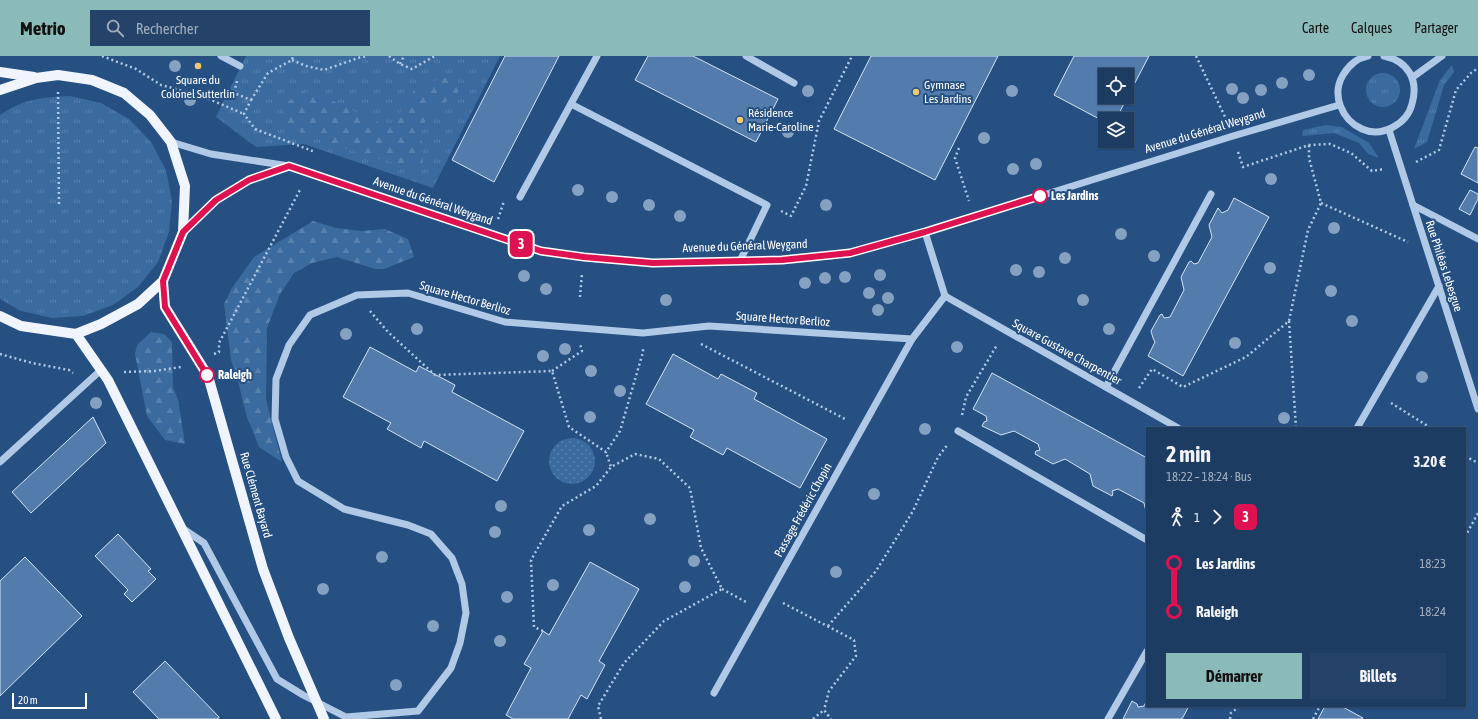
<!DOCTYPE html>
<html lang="fr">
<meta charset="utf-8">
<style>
:root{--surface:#1c3c62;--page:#254368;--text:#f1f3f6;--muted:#a0adbe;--line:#3a5677;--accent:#8bbbb9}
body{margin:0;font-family:"Asap Condensed",sans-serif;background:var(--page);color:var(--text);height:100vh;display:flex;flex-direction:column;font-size:15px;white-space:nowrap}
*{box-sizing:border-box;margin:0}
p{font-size:13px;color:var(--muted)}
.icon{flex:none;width:22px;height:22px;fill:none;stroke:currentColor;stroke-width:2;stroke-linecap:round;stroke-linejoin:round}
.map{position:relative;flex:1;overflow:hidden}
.sheet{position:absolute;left:1146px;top:371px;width:320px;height:280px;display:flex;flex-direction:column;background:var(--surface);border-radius:0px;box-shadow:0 1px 3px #0004,0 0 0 1px var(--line)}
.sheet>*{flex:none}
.badge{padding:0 8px;border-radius:6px;font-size:14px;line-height:26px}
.fabs{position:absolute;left:1098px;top:12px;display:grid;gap:8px}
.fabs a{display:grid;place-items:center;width:36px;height:36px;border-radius:0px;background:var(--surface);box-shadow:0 1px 3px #0004,0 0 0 1px var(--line);font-size:20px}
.scale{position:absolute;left:12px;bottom:10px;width:75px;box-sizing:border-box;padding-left:4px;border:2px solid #fff;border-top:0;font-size:11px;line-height:14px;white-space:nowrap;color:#fff;-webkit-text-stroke:3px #265082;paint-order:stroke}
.map>.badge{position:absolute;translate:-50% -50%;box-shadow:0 0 0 2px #fff}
.legs{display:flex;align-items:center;gap:6px;height:44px;padding:0 20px;font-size:13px}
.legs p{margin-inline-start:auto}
.head{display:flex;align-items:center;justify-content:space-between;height:68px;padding:0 20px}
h1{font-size:22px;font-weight:700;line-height:30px}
.button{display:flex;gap:8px;margin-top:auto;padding:8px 20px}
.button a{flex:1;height:46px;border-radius:0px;background:var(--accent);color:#111;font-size:16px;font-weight:700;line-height:46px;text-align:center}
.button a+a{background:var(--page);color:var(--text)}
ul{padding:0 20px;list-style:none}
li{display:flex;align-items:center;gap:14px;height:48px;font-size:15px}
li i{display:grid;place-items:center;width:6px;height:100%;margin:0 5px;background:currentColor}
li i::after{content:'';width:10px;height:10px;margin:-5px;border:3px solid;border-radius:50%;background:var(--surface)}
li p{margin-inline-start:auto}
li:first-child i{background:linear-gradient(#0000 50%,currentColor 0)}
li:last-child i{background:linear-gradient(currentColor 50%,#0000 0)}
header{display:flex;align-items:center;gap:24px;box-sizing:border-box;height:56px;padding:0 20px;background:var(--accent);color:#111}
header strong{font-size:19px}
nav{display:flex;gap:22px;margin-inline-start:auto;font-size:14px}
.search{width:280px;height:36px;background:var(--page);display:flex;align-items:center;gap:10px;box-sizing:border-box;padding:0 14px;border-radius:0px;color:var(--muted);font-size:15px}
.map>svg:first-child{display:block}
</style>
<header>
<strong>Metrio</strong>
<div class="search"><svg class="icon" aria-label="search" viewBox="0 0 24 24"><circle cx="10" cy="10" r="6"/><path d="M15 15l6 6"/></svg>Rechercher</div>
<nav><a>Carte</a><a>Calques</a><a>Partager</a></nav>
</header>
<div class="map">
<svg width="1478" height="663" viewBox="0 0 1478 663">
<defs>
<pattern id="grass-tufts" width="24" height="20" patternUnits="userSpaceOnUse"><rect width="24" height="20" fill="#3b6a9f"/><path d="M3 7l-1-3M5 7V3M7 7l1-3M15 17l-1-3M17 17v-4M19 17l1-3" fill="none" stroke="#5880ad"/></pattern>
<pattern id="forest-firs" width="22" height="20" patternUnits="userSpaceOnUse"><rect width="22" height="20" fill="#3b6a9f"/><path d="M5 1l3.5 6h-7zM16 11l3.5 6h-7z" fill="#5880ad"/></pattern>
<pattern id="park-dots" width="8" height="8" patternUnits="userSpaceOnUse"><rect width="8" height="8" fill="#3b6a9f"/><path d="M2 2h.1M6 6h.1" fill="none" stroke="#5880ad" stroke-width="1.8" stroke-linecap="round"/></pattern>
</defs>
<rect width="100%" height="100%" fill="#265082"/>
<!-- grass -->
<g fill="url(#grass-tufts)">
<path d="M246 0H500L433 132 304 88 256 91 216 61Z"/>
<path d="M1452 9 1454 16 1444 29 1427 86 1414 93 1440 24Z"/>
<circle cx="1383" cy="34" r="17"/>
<path d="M70 40 101 47 129 63 151 86 166 114 172 145 169 176 158 206 138 231 113 249 83 260 52 262 21 255 0 243V59C22 43 44 41 70 40Z"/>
<path d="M1326 69 1342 71 1369 87 1379 102 1368 98 1359 87 1334 77 1302 80 1303 74Z"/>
</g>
<!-- forest -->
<g fill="url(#forest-firs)">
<path d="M456 18 459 34 454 42 431 53 421 74 423 109 414 112 361 98 294 74 280 60 286 47 302 36 316 37 354 55 365 61 388 71 401 55 416 31Z"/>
<path d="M313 165 336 172 361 175 385 173 408 183 414 201 384 213H375L337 201 312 207 294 217 280 238 267 272 266 344 282 406 259 391 246 358 238 325 231 304 224 248 232 232 254 201Z"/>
<path d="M151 276 164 278 172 286 173 332 178 343 185 388 165 384 147 360 135 298 137 289Z"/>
</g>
<!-- park -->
<circle fill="url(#park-dots)" cx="572" cy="405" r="23"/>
<!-- building -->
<g fill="#537cac" stroke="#d2e3f5" fill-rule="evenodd">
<path d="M505 0H559L494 126 452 104Z"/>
<path d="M648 0H693L778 43 756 86 635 24Z"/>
<path d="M871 0H998L935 124 834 73Z"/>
<path d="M1074 0H1149L1116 63H1105V66L1054 39ZM1105 19H1127V41H1105Z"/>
<path d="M1475 91 1478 92V127L1461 118Z"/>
<path d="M1470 134 1478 138V143L1470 159 1459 153Z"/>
<path d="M1234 142 1269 161 1183 320 1148 300 1155 286 1153 282 1151 275 1160 259 1162 258 1164 262 1170 261 1184 234 1181 221 1189 206 1191 205 1194 208 1198 207 1212 181 1209 169 1218 152 1222 157 1228 154Z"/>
<path d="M370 291 416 316 419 310 455 329 452 336 524 375 497 425 424 385 421 392 387 373 391 367 343 341Z"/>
<path d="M673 298 718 323 721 318 757 337 754 343 827 383 800 432 727 392 723 399 690 381 694 374 646 348Z"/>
<path d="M992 317 1147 402V460L1144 447 1118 433 1112 435 1113 437 1112 440 1093 430 1090 418 1065 403 1053 408 1035 398 1036 395 1040 394 1038 388 1014 375 1001 379 982 370 984 366 987 365 986 360 973 353Z"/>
<path d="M93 361 106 387 31 457 12 436Z"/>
<path d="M118 478 151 513 148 515 156 523 132 546 124 538 128 534 95 500Z"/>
<path d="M25 501 82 560 0 640V525Z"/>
<path d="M590 506 639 533 599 605 605 609 587 643 581 639 568 663H513L506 659 531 612 524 608 543 575 549 579Z"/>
<path d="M165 605 219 661 218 663H159L133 636Z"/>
<path d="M1147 644V650H1189L1182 663H1123L1132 645 1137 648 1138 651 1144 650Z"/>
<path d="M1325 650H1341L1363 662 1362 663H1318Z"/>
</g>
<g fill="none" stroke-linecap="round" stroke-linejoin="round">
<!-- path -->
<g stroke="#afc9e7" stroke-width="2.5" stroke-dasharray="2 3" stroke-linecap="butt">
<path d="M102 0 136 13 161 29 202 40 244 58"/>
<path d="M389 0 400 8 412 13 435 0"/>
<path d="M1196 0 1227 65"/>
<path d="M292 4 306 10 324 14 361 1 368 0"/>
<path d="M400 8 404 0"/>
<path d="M237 25 234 37 251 44 244 58 255 73 315 96"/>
<path d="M58 36 59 150"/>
<path d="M251 44 268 17 292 4 293 0"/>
<path d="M959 92 955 102 969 145"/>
<path d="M1238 96 1243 111 1309 89 1330 88 1351 97 1372 115 1384 113"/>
<path d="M1416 106 1439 94 1456 34 1471 17 1478 12"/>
<path d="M1321 147 1408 186"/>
<path d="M781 155 791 160 806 130 819 65 852 0"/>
<path d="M498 163 504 145"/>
<path d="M580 241 582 217"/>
<path d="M370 255 388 276 435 319 552 315 569 371 606 396 620 375 643 296V292"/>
<path d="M1289 265 1296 372"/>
<path d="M701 288 847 364"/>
<path d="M0 298 32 307 69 314 73 317"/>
<path d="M214 298 219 296V287L301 132"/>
<path d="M552 315 582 295 580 288"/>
<path d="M124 316 155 315 181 311"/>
<path d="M1139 332 1152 313 1183 331 1246 301 1289 265 1308 174 1321 147 1309 102V89"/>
<path d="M1391 347 1431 372"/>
<path d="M962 359 966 341 997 289"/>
<path d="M1465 400 1478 407"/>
<path d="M1465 481 1478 457"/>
<path d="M722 533 746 546"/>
<path d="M783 547 854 584 856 600 829 635 824 654"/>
<path d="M828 570 876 515 913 455 938 401 948 388"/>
<path d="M543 575 534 571 531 504 562 450 596 430 611 411"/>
<path d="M601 663 598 650 624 607 664 565 722 533 701 492 690 432 659 403 635 398 611 411 606 396"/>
<path d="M813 663 824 654 831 663"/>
<path d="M1230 663 1231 657 1240 650"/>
<path d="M1313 663 1320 650"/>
</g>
<!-- minor -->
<g stroke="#afc9e7" stroke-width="7">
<path d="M221 0 240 10"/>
<path d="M746 0 794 27"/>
<path d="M1368 0C1357 2 1349 9 1343 19 1331 39 1342 64 1362 73 1382 82 1407 68 1412 48 1419 24 1408 5 1384 0"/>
<path d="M1413 21 1442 0"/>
<path d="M571 48 767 149 740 205"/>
<path d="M1389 74 1478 353"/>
<path d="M171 86 211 98 289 110 541 195 584 201 653 207 781 204 850 197 925 176 1233 80 1339 49"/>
<path d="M520 141 597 0"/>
<path d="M1413 149 1478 183"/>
<path d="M183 176 216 144 249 124 288 110"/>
<path d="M945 240 1178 372"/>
<path d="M1106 331 1211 138"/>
<path d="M1357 372 1439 230"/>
<path d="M958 375 1147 484"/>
<path d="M0 406 101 314"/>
<path d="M182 472 204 487 277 623 303 639 346 661 418 655 451 612 460 587 466 557 462 528 452 502 431 478 408 469 344 453 298 425 286 401 275 363 276 323 289 289 310 259 357 239 408 237 505 266 643 277 709 270 912 283"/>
<path d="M714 637 912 283 945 240 925 176"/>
<path d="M1108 663 1147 595"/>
</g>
<!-- major -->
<g stroke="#f0f5fd" stroke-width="10">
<path d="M0 16 34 21"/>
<path d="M0 34 36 22 58 19 92 24 124 37 150 59 171 86 185 130 183 176 163 225 138 248 101 268 76 278 21 270 0 260"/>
<path d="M163 225 165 251 208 320 263 513 289 582 324 663"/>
<path d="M76 278 108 324 276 663"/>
</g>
</g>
<!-- trees -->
<g fill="#85a1c1">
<circle cx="175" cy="10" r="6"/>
<circle cx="1309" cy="19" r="6"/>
<circle cx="1282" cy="27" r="6"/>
<circle cx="1232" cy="33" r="6"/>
<circle cx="1261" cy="34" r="6"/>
<circle cx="808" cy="35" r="6"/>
<circle cx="1012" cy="35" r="6"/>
<circle cx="1243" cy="42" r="6"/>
<circle cx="190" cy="44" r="6"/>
<circle cx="788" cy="76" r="6"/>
<circle cx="984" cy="82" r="6"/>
<circle cx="1036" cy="108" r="6"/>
<circle cx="1013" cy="113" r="6"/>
<circle cx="1271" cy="123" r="6"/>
<circle cx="578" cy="134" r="6"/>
<circle cx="612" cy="141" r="6"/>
<circle cx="649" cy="149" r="6"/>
<circle cx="826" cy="149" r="6"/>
<circle cx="680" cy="160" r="6"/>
<circle cx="1334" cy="172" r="6"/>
<circle cx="1121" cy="178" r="6"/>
<circle cx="1154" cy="200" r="6"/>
<circle cx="1065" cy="202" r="6"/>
<circle cx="1270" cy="212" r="6"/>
<circle cx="1016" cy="214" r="6"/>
<circle cx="1039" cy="216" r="6"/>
<circle cx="880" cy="219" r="6"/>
<circle cx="524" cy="220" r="6"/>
<circle cx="845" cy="221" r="6"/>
<circle cx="825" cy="222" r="6"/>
<circle cx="805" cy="227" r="6"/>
<circle cx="546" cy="233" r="6"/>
<circle cx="1331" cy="235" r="6"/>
<circle cx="869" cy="237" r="6"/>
<circle cx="888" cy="242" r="6"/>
<circle cx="666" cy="244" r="6"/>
<circle cx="1083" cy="244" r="6"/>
<circle cx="878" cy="254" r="6"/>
<circle cx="1352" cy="265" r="6"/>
<circle cx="417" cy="273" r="6"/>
<circle cx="1109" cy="273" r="6"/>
<circle cx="346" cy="278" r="6"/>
<circle cx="1235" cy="287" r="6"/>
<circle cx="957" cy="291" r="6"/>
<circle cx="565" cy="293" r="6"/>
<circle cx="543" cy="300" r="6"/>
<circle cx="591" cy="315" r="6"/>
<circle cx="1422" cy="321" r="6"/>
<circle cx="620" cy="335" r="6"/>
<circle cx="96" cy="347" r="6"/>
<circle cx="590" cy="361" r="6"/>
<circle cx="1284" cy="362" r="6"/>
<circle cx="925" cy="373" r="6"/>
<circle cx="874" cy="438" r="6"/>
<circle cx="501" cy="450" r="6"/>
<circle cx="650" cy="463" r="6"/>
<circle cx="589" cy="474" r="6"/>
<circle cx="495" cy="476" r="6"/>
<circle cx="382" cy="501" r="6"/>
<circle cx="694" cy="505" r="6"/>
<circle cx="836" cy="516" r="6"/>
<circle cx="553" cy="529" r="6"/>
<circle cx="685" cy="531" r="6"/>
<circle cx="323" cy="533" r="6"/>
<circle cx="507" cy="541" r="6"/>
<circle cx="433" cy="570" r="6"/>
<circle cx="500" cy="585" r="6"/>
<circle cx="396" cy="629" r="6"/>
</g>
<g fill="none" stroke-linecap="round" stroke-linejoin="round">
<defs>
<path id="line-1" d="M207 319 165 251 163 225 183 176 216 144 249 124 289 110 541 195 584 201 653 207 782 204 850 197 925 176 1040 140"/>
</defs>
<!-- line-1 casing -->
<use href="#line-1" stroke="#fff" stroke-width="9"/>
<!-- line-1 -->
<use href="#line-1" stroke="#de1251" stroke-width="6"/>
</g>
<!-- markers -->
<g fill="#efca74" stroke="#265082" stroke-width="1.5">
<circle cx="198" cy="10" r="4"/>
<circle cx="916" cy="36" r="4"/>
<circle cx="740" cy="64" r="4"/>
</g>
<g fill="#fff" stroke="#de1251" stroke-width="2">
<circle cx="1040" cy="140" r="7"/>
<circle cx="207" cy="319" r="7"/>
</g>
<g text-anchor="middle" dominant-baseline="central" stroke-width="4" stroke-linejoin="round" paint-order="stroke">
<!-- poi labels -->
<g font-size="12" fill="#fff" stroke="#265082" text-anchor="start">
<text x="198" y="24" text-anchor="middle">Square du<tspan x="198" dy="14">Colonel Sutterlin</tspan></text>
<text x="924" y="29">Gymnase<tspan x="924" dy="14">Les Jardins</tspan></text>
<text x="748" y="57">Résidence<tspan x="748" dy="14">Marie-Caroline</tspan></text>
</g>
<!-- street labels -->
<g font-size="12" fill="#fff" stroke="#265082">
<text transform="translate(1205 75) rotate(-17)">Avenue du Général Weygand</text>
<text transform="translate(433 145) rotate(19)">Avenue du Général Weygand</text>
<text transform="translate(745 190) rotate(-2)">Avenue du Général Weygand</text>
<text transform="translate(1444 210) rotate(72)">Rue Philéas Lebesgue</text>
<text transform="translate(465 242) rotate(16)">Square Hector Berlioz</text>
<text transform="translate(783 263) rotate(4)">Square Hector Berlioz</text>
<text transform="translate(1067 296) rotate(29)">Square Gustave Charpentier</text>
<text transform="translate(256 439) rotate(74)">Rue Clément Bayard</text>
<text transform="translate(803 454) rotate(-61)">Passage Frédéric Chopin</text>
</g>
<!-- stop labels -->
<g font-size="12" font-weight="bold" fill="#fff" stroke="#265082" text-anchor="start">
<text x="1051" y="140">Les Jardins</text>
<text x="218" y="319">Raleigh</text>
</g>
</g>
</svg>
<div class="fabs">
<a><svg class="icon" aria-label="locate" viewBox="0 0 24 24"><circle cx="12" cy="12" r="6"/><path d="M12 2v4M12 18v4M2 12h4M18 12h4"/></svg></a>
<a><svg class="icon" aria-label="layers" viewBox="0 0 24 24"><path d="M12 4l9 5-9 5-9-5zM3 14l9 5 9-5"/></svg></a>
</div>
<div class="scale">20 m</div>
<b class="badge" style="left:521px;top:188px;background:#de1251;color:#fff">3</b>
<section class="sheet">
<div class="head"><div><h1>2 min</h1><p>18:22 – 18:24 · Bus</p></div><b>3.20 €</b></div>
<div class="legs"><svg class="icon" aria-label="walk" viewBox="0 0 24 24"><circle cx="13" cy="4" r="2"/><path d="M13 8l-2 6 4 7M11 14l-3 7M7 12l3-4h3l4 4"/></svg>1<svg class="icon" aria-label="forward" viewBox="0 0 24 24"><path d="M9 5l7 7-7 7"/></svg><b class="badge" style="background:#de1251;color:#fff">3</b></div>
<ul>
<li><i style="color:#de1251"></i><b>Les Jardins</b><p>18:23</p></li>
<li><i style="color:#de1251"></i><b>Raleigh</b><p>18:24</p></li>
</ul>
<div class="button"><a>Démarrer</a><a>Billets</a></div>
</section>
</div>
